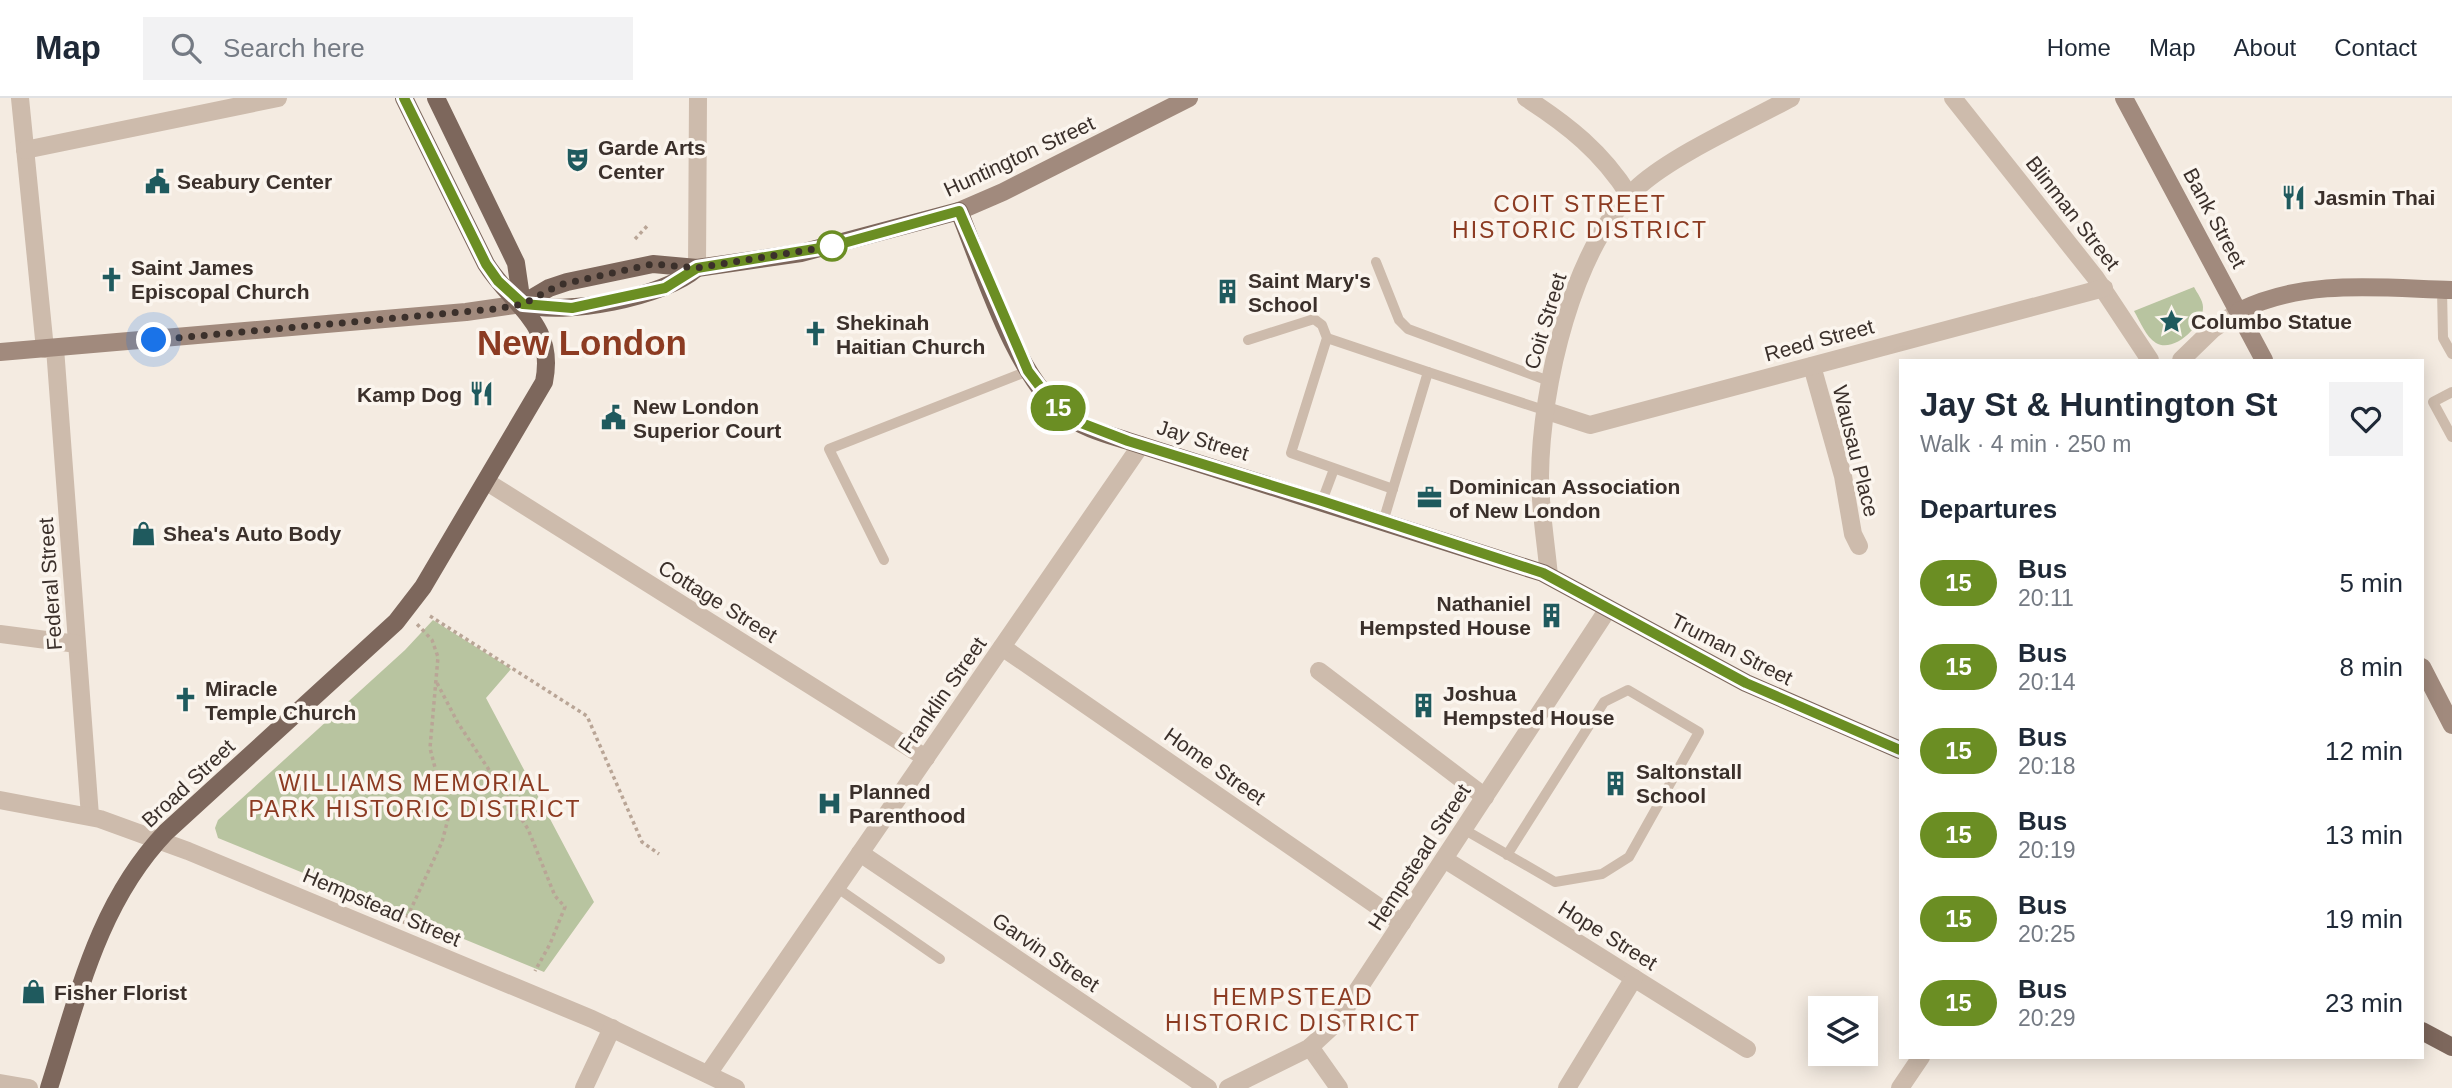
<!DOCTYPE html>
<meta charset="utf-8">
<style>
:root{--surface:#fff;--page:#f2f2f3;--text:#1f2937;--muted:#747a83;--line:#e0e1e3}
body{margin:0;font-family:Arial,sans-serif;background:var(--page);color:var(--text);height:100vh;display:flex;flex-direction:column;font-size:26px;white-space:nowrap}
*{box-sizing:border-box;margin:0}
p{font-size:23px;color:var(--muted)}
.icon{flex:none;width:38px;height:38px;fill:none;stroke:currentColor;stroke-width:2;stroke-linecap:round;stroke-linejoin:round}
.map{position:relative;flex:1;overflow:hidden}
.side{position:absolute;left:1899px;top:261px;width:525px;height:700px;display:flex;flex-direction:column;background:var(--surface);border-radius:0px;box-shadow:0 4px 18px #0003}
.side>*{flex:none}
.badge{padding:0 14px;border-radius:23px;font-size:24px;line-height:46px}
.buttons{position:absolute;left:1808px;top:898px;display:grid;gap:14px}
.buttons a{display:grid;place-items:center;width:70px;height:70px;border-radius:0px;background:var(--surface);box-shadow:0 4px 18px #0003;font-size:35px}
.you{position:absolute;width:35px;height:35px;margin:-18px;border:5px solid #fff;border-radius:50%;background:#1a73e8;box-shadow:0 0 0 10px #1a73e833}
.map>.badge{position:absolute;translate:-50% -50%;box-shadow:0 0 0 4px #fff}
h2{padding:0 21px;font-size:26px;line-height:63px}
.round{display:grid;place-items:center;flex:none;width:74px;height:74px;border-radius:0px;background:var(--page)}
.headline{display:flex;align-items:center;justify-content:space-between;height:119px;padding:0 21px}
h1{font-size:33px;font-weight:700;line-height:52px}
ul{padding:0;list-style:none}
li{display:flex;align-items:center;gap:21px;height:84px;padding:0 21px}
li div{flex:1}
li b{display:block;font-size:26px}
li em{font-style:normal}
li .badge{min-width:77px;font-weight:700;text-align:center}
header{display:flex;align-items:center;gap:42px;box-sizing:border-box;height:98px;padding:0 35px;background:var(--surface);border-bottom:2px solid var(--line)}
header strong{font-size:33px}
nav{display:flex;gap:38px;margin-inline-start:auto;font-size:24px}
.search{width:490px;height:63px;background:var(--page);display:flex;align-items:center;gap:18px;box-sizing:border-box;padding:0 24px;border-radius:0px;color:var(--muted);font-size:26px}
.map>svg:first-child{display:block}
</style>
<header>
<strong>Map</strong>
<div class="search"><svg class="icon" aria-label="search" viewBox="0 0 24 24"><circle cx="10" cy="10" r="6"/><path d="M15 15l6 6"/></svg>Search here</div>
<nav><a>Home</a><a>Map</a><a>About</a><a>Contact</a></nav>
</header>
<div class="map">
<svg width="2452" height="990" viewBox="0 0 2452 990">
<rect width="100%" height="100%" fill="#f4ebe1"/>
<!-- green -->
<g fill="#b8c4a0">
<path d="M2194 189C2197 195 2203 202 2203 209 2204 226 2174 256 2156 245 2146 239 2140 223 2134 213Z"/>
<path d="M433 522 511 571 486 600 594 804 544 874 218 740 215 730 218 722 405 552Z"/>
</g>
<g fill="none" stroke-linecap="round" stroke-linejoin="round">
<!-- path -->
<g stroke="#b9a596" stroke-width="3.5" stroke-dasharray="3.5 3.5" stroke-linecap="butt">
<path d="M635 141 649 126"/>
<path d="M430 518 587 618 642 744 659 756"/>
<path d="M437 585 458 625 528 731 555 798 565 809 550 846 535 873"/>
<path d="M404 826 442 744 448 721 430 650 438 559 432 542 416 525"/>
</g>
<!-- service -->
<g stroke="#cdbbac" stroke-width="10">
<path d="M1376 164 1399 222 1408 231 1549 283"/>
<path d="M2442 192 2443 240 2452 256"/>
<path d="M1327 240 1428 274 1383 424"/>
<path d="M1248 242 1314 221 1322 227 1327 240 1291 355 1393 391"/>
<path d="M1428 274 1547 313"/>
<path d="M2452 294 2433 304 2452 339"/>
<path d="M1322 403 1334 371"/>
<path d="M884 462 829 351 1028 273"/>
<path d="M1465 732 1555 784 1602 776 1629 759 1699 634 1628 592 1604 604 1507 757"/>
<path d="M836 789 940 861"/>
</g>
<!-- minor -->
<g stroke="#cdbbac" stroke-width="18">
<path d="M20 0 45 251"/>
<path d="M1526 0C1568 27 1602 54 1629 97"/>
<path d="M1953 0 2095 179 2150 262"/>
<path d="M25 52 278 0"/>
<path d="M55 250 90 718"/>
<path d="M1812 268 1843 378 1853 436 1859 448"/>
<path d="M1547 313 1590 327 2104 190"/>
<path d="M487 384 926 660"/>
<path d="M1549 478C1546 445 1540 411 1540 378 1541 290 1572 148 1639 88 1675 56 1747 24 1791 0"/>
<path d="M0 536 77 546"/>
<path d="M1002 549 1402 825"/>
<path d="M1319 573 1485 699"/>
<path d="M0 702 100 721 188 753 592 921 736 990"/>
<path d="M860 755 1208 990"/>
<path d="M1444 761 1747 951"/>
<path d="M1310 949 1339 990"/>
<path d="M708 976 1141 347"/>
<path d="M0 985 29 990"/>
<path d="M584 990 612 930"/>
<path d="M1228 990 1309 950 1336 925 1608 511"/>
<path d="M1567 990 1634 880"/>
</g>
<!-- tertiary -->
<g stroke="#cdbbac" stroke-width="18">
<path d="M697 170 698 0"/>
<path d="M2181 262 2213 231 2239 213"/>
<path d="M1900 990 1921 959"/>
</g>
<!-- secondary -->
<g stroke="#a18a7d" stroke-width="18">
<path d="M2124 0 2264 262"/>
<path d="M959 113 1003 94 1189 0"/>
<path d="M2239 213C2306 180 2380 190 2452 192"/>
<path d="M0 254 466 214 522 206"/>
<path d="M2422 569 2452 627"/>
</g>
<!-- primary -->
<g stroke="#7d675c" stroke-width="18">
<path d="M436 0 516 165 522 206"/>
<path d="M522 206 549 190 567 184 653 166 697 170 801 155 959 113C983 172 1015 277 1064 316 1083 330 1106 336 1128 343L1543 475 1746 585 1900 652"/>
<path d="M522 206C565 218 663 200 697 170"/>
<path d="M2422 933 2452 949"/>
<path d="M49 990C78 899 98 805 166 734L396 524 423 489 544 284C556 225 513 209 486 166L404 0"/>
</g>
</g>
<g fill="none" stroke-linecap="round" stroke-linejoin="round">
<defs>
<path id="line" d="M404 0 486 166 498 183 523 206 572 210 665 190 697 170 833 148 959 113 1028 273 1053 306 1076 323 1128 343 1322 403 1543 475 1746 585 1900 652"/>
</defs>
<!-- line casing -->
<use href="#line" stroke="#fff" stroke-width="16"/>
<!-- line -->
<use href="#line" stroke="#6b8e23" stroke-width="10"/>
<!-- walk -->
<path stroke="#3b302b" stroke-width="7" stroke-dasharray="0 12.6" d="M154 242 495 211 523 206 559 187 653 166 697 170 832 148"/>
</g>
<!-- icons -->
<defs>
<symbol id="theatre-bare" viewBox="-9 -9 18 18"><path d="M-5-5.5Q0-4 5-5.5V0Q5 5 0 6Q-5 5-5 0ZM-3.3-2.5H-1v1.5H-3.3ZM1-2.5H3.3v1.5H1ZM-2.8 1Q0 5.5 2.8 1Z" fill="#1f5a5e" stroke="#fbf5ee" stroke-width="2.5" paint-order="stroke"/></symbol>
<symbol id="civic-bare" viewBox="-9 -9 18 18"><path d="M-.6-6.5H3V-4.5H.6V-3L4-1V1h2V6H-6V1h2V-1L-.6-3ZM-1.2 2.5V6h2.4V2.5Z" fill="#1f5a5e" stroke="#fbf5ee" stroke-width="2.5" paint-order="stroke"/></symbol>
<symbol id="restaurant-bare" viewBox="-9 -9 18 18"><path d="M-5-6h1v4h1v-4h1v4h1v-4h1v5L-1.5 .5V6h-2V.5L-5-1ZM5-6V6H3V1.5H1.5Q1.5-4 5-6Z" fill="#1f5a5e" stroke="#fbf5ee" stroke-width="2.5" paint-order="stroke"/></symbol>
<symbol id="church-bare" viewBox="-9 -9 18 18"><path d="M-1.2-6h2.4v3.5h3.3v2.4h-3.3V6h-2.4V-.1h-3.3v-2.4h3.3Z" fill="#1f5a5e" stroke="#fbf5ee" stroke-width="2.5" paint-order="stroke"/></symbol>
<symbol id="building-bare" viewBox="-9 -9 18 18"><path d="M-4-6H4V6H1V3H-1V6H-4ZM-2.5-4.3h1.7v1.8h-1.7ZM.8-4.3h1.7v1.8H.8ZM-2.5-1h1.7V.8h-1.7ZM.8-1h1.7V.8H.8Z" fill="#1f5a5e" stroke="#fbf5ee" stroke-width="2.5" paint-order="stroke"/></symbol>
<symbol id="sight-bare" viewBox="-9 -9 18 18"><path d="M0-6L1.8-2.2L6-1.7L2.9 1.2L3.7 5.4L0 3.3L-3.7 5.4L-2.9 1.2L-6-1.7L-1.8-2.2Z" fill="#1f5a5e" stroke="#fbf5ee" stroke-width="2.5" paint-order="stroke"/></symbol>
<symbol id="office-bare" viewBox="-9 -9 18 18"><path d="M-6-3h4V-5.5h4V-3h4V5H-6ZM-1-4.5V-3h2v-1.5ZM-6 0V1H6V0Z" fill="#1f5a5e" stroke="#fbf5ee" stroke-width="2.5" paint-order="stroke"/></symbol>
<symbol id="shop-bare" viewBox="-9 -9 18 18"><path d="M-5-2.5h2.3a2.7 3.5 0 0 1 5.4 0H5L5.5 6h-11ZM-1.5-2.5h3a1.5 2.3 0 0 0-3 0Z" fill="#1f5a5e" stroke="#fbf5ee" stroke-width="2.5" paint-order="stroke"/></symbol>
<symbol id="hospital-bare" viewBox="-9 -9 18 18"><path d="M-5-5h3v3.5h4V-5h3V5h-3V1.5h-4V5h-3Z" fill="#1f5a5e" stroke="#fbf5ee" stroke-width="2.5" paint-order="stroke"/></symbol>
</defs>
<g fill-rule="evenodd">
<use href="#theatre-bare" x="560" y="44" width="35" height="35"/>
<use href="#civic-bare" x="140" y="66" width="35" height="35"/>
<use href="#restaurant-bare" x="2276" y="82" width="35" height="35"/>
<use href="#church-bare" x="94" y="164" width="35" height="35"/>
<use href="#building-bare" x="1210" y="176" width="35" height="35"/>
<use href="#sight-bare" x="2154" y="206" width="35" height="35"/>
<use href="#church-bare" x="798" y="218" width="35" height="35"/>
<use href="#restaurant-bare" x="464" y="278" width="35" height="35"/>
<use href="#civic-bare" x="596" y="302" width="35" height="35"/>
<use href="#office-bare" x="1412" y="382" width="35" height="35"/>
<use href="#shop-bare" x="126" y="418" width="35" height="35"/>
<use href="#building-bare" x="1534" y="500" width="35" height="35"/>
<use href="#church-bare" x="168" y="584" width="35" height="35"/>
<use href="#building-bare" x="1406" y="590" width="35" height="35"/>
<use href="#building-bare" x="1598" y="668" width="35" height="35"/>
<use href="#hospital-bare" x="812" y="688" width="35" height="35"/>
<use href="#shop-bare" x="16" y="876" width="35" height="35"/>
</g>
<!-- markers -->
<circle fill="#fff" stroke="#6b8e23" stroke-width="3.5" cx="832" cy="148" r="14"/>
<g text-anchor="middle" dominant-baseline="central" stroke-width="7" stroke-linejoin="round" paint-order="stroke">
<!-- poi labels -->
<g font-size="21" font-weight="bold" fill="#3b302b" stroke="#fbf5ee" text-anchor="start">
<text x="598" y="49">Garde Arts<tspan x="598" dy="24">Center</tspan></text>
<text x="177" y="83">Seabury Center</text>
<text x="2314" y="99">Jasmin Thai</text>
<text x="131" y="169">Saint James<tspan x="131" dy="24">Episcopal Church</tspan></text>
<text x="1248" y="182">Saint Mary's<tspan x="1248" dy="24">School</tspan></text>
<text x="2191" y="223">Columbo Statue</text>
<text x="836" y="224">Shekinah<tspan x="836" dy="24">Haitian Church</tspan></text>
<text x="462" y="296" text-anchor="end">Kamp Dog</text>
<text x="633" y="308">New London<tspan x="633" dy="24">Superior Court</tspan></text>
<text x="1449" y="388">Dominican Association<tspan x="1449" dy="24">of New London</tspan></text>
<text x="163" y="435">Shea's Auto Body</text>
<text x="1531" y="505" text-anchor="end">Nathaniel<tspan x="1531" dy="24">Hempsted House</tspan></text>
<text x="205" y="590">Miracle<tspan x="205" dy="24">Temple Church</tspan></text>
<text x="1443" y="595">Joshua<tspan x="1443" dy="24">Hempsted House</tspan></text>
<text x="1636" y="673">Saltonstall<tspan x="1636" dy="24">School</tspan></text>
<text x="849" y="693">Planned<tspan x="849" dy="24">Parenthood</tspan></text>
<text x="54" y="894">Fisher Florist</text>
</g>
<!-- street labels -->
<g font-size="21" fill="#3b302b" stroke="#fbf5ee">
<text transform="translate(1019 58) rotate(-25)">Huntington Street</text>
<text transform="translate(2073 115) rotate(52)">Blinman Street</text>
<text transform="translate(2215 120) rotate(62)">Bank Street</text>
<text transform="translate(1545 223) rotate(-73)">Coit Street</text>
<text transform="translate(1819 242) rotate(-15)">Reed Street</text>
<text transform="translate(1203 342) rotate(17)">Jay Street</text>
<text transform="translate(1856 353) rotate(76)">Wausau Place</text>
<text transform="translate(50 486) rotate(-94)">Federal Street</text>
<text transform="translate(718 503) rotate(32)">Cottage Street</text>
<text transform="translate(1732 551) rotate(27)">Truman Street</text>
<text transform="translate(942 597) rotate(-55)">Franklin Street</text>
<text transform="translate(1215 668) rotate(35)">Home Street</text>
<text transform="translate(188 685) rotate(-43)">Broad Street</text>
<text transform="translate(1419 759) rotate(-57)">Hempstead Street</text>
<text transform="translate(382 809) rotate(23)">Hempstead Street</text>
<text transform="translate(1608 837) rotate(32)">Hope Street</text>
<text transform="translate(1046 854) rotate(34)">Garvin Street</text>
</g>
<!-- neighbourhood labels -->
<g font-size="23" letter-spacing="2" fill="#8c3b22" stroke="#fbf5ee">
<text x="1580" y="106">COIT STREET<tspan x="1580" dy="26">HISTORIC DISTRICT</tspan></text>
<text x="415" y="685">WILLIAMS MEMORIAL<tspan x="415" dy="26">PARK HISTORIC DISTRICT</tspan></text>
<text x="1293" y="899">HEMPSTEAD<tspan x="1293" dy="26">HISTORIC DISTRICT</tspan></text>
</g>
<!-- town labels -->
<g font-size="35" font-weight="bold" fill="#8c3b22" stroke="#fbf5ee">
<text x="582" y="244">New London</text>
</g>
</g>
</svg>
<div class="buttons">
<a><svg class="icon" aria-label="layers" viewBox="0 0 24 24"><path d="M12 4l9 5-9 5-9-5zM3 14l9 5 9-5"/></svg></a>
</div>
<div class="you" style="left:154px;top:242px"></div>
<b class="badge" style="left:1058px;top:310px;background:#6b8e23;color:#fff">15</b>
<section class="side">
<div class="headline"><div><h1>Jay St &amp; Huntington St</h1><p>Walk · 4 min · 250 m</p></div><a class="round"><svg class="icon" aria-label="heart" viewBox="0 0 24 24"><path d="M12 20l-8-8c-3-5 5-10 8-4 3-6 11-1 8 4z"/></svg></a></div>
<h2>Departures</h2>
<ul>
<li><span class="badge" style="background:#6b8e23;color:#fff">15</span><div><b>Bus</b><p>20:11</p></div><em>5 min</em></li>
<li><span class="badge" style="background:#6b8e23;color:#fff">15</span><div><b>Bus</b><p>20:14</p></div><em>8 min</em></li>
<li><span class="badge" style="background:#6b8e23;color:#fff">15</span><div><b>Bus</b><p>20:18</p></div><em>12 min</em></li>
<li><span class="badge" style="background:#6b8e23;color:#fff">15</span><div><b>Bus</b><p>20:19</p></div><em>13 min</em></li>
<li><span class="badge" style="background:#6b8e23;color:#fff">15</span><div><b>Bus</b><p>20:25</p></div><em>19 min</em></li>
<li><span class="badge" style="background:#6b8e23;color:#fff">15</span><div><b>Bus</b><p>20:29</p></div><em>23 min</em></li>
</ul>
</section>
</div>
